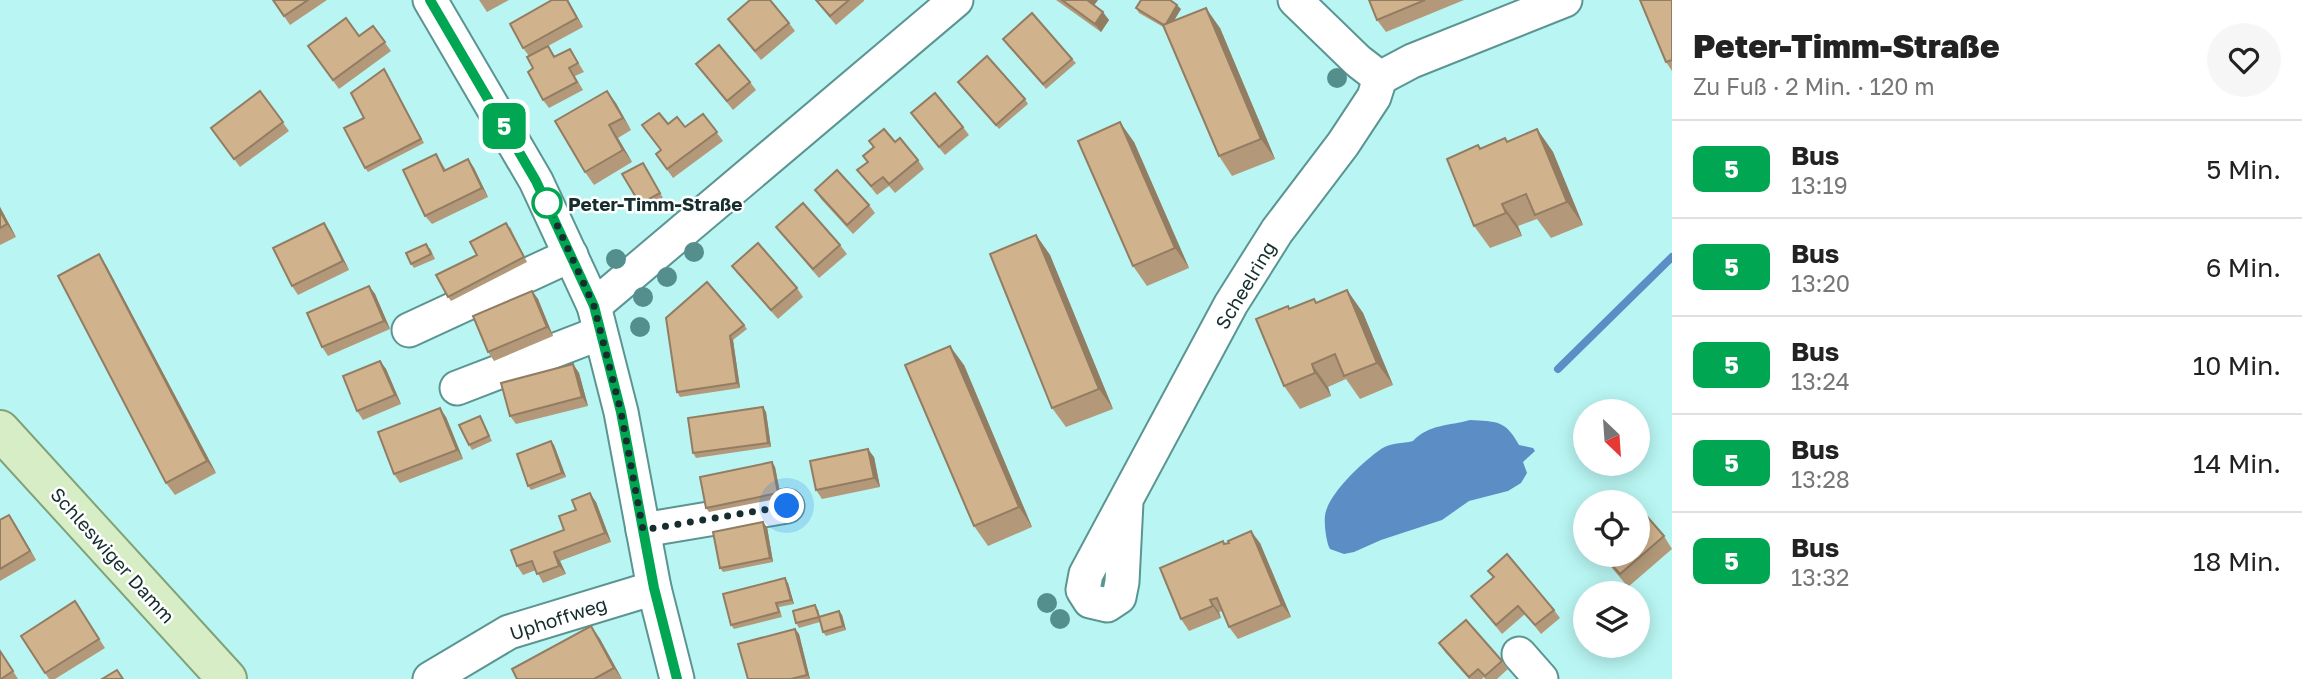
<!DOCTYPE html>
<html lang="de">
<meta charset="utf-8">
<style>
:root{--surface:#fff;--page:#f6f6f6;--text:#222;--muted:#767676;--line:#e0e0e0}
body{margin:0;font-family:"Golos Text",sans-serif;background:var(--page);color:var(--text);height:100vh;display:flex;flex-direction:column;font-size:26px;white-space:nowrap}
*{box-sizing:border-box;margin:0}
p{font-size:23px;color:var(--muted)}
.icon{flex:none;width:38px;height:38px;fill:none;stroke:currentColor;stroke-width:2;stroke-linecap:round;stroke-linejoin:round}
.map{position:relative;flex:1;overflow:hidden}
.drawer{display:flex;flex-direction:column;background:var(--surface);width:630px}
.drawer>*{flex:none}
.badge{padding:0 14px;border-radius:10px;font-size:24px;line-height:46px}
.needle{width:46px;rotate:155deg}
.controls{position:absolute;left:1573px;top:399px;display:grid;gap:14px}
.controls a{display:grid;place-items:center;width:77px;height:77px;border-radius:50%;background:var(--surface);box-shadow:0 4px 18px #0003;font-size:35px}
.you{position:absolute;width:35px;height:35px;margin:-18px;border:5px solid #fff;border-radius:50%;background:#1a73e8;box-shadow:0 0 0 10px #1a73e833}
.map>.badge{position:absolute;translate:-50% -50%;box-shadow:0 0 0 4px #fff}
.round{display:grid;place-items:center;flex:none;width:74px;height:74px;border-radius:37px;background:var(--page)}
.head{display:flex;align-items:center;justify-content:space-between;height:119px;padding:0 21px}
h1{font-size:33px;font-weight:800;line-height:52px}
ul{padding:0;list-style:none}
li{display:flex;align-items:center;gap:21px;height:98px;padding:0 21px;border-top:2px solid var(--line)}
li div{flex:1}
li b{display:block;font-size:26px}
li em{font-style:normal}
li .badge{min-width:77px;font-weight:700;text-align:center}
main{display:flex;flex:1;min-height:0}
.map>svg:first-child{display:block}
</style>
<main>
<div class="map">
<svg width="1672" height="679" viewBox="0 0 1672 679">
<rect width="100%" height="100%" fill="#b9f6f3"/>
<!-- water -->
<path fill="#5c8dc5" d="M1470 420C1496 422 1505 419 1519 445L1533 448 1535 451 1523 462 1527 473 1521 483 1508 491 1469 501 1442 520 1381 540 1354 552 1344 554 1330 549C1326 542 1323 519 1326 511 1333 489 1364 461 1381 449 1392 442 1402 444 1413 441 1429 424 1449 426 1470 420Z"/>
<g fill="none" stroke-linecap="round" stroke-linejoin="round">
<!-- stream -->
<path stroke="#5c8dc5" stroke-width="8" d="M1558 369 1672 257"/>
<defs>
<g id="minor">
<path d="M430 0 536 181 594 306 621 412 654 588 677 679"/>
<path d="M1295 0 1358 61 1380 78 1412 61 1565 0"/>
<path d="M594 306 956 0"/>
<path d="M409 330 571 255"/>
<path d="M457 388 600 333"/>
<path d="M1126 502 1122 582 1119 597 1107 605 1090 601 1083 590 1086 574 1231 304 1277 231 1343 144 1374 97 1380 78"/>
<path d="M643 530 787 506"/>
<path d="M1519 654 1541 679"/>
<path d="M430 679 509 632 654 588"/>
</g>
<path id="major" d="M0 430 227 679"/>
</defs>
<!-- minor casing -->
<use href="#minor" stroke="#5b9592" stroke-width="37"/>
<!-- major casing -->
<use href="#major" stroke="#81a277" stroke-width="42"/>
<!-- minor -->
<use href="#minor" stroke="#fff" stroke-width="33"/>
<!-- major -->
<use href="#major" stroke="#d6edc5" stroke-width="38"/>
</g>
<!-- trees -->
<g fill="#558f8d">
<circle cx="1337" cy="78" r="10"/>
<circle cx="694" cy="252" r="10"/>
<circle cx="616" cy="259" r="10"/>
<circle cx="667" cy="277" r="10"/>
<circle cx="643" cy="297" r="10"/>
<circle cx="640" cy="327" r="10"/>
<circle cx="1047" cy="603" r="10"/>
<circle cx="1060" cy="619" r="10"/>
</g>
<!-- wall -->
<g fill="#b39979">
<path d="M273 0H327L290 25Z"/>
<path d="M479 0H509L487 12Z"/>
<path d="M552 0H568L583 27 548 46 555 56 570 49 584 72 575 76 583 90 549 108 543 100 529 56 523 48Z"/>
<path d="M815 0H864V1L836 25Z"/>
<path d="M1056 0H1098L1094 5 1109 20 1101 32Z"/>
<path d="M1369 0H1464L1386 32 1377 20Z"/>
<path d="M1672 0V71L1666 62Z"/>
<path d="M1136 8 1181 9 1173 21 1220 28 1275 159 1232 176 1219 156 1165 28 1139 13Z"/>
<path d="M728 19 789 23 795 31 761 60Z"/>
<path d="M373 26 391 51 339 89 308 46 359 36Z"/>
<path d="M1003 39 1072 59 1076 63 1046 89Z"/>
<path d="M696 64 750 82 756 90 733 110Z"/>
<path d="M387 73 424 143 368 172 365 168 364 118Z"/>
<path d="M958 82 1025 99 1028 104 999 129Z"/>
<path d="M260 91 289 131 240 167 211 128Z"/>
<path d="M607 91 631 130 618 138 632 162 594 185 585 172Z"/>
<path d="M911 113 963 127 969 135 945 155Z"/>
<path d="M703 114 723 141 673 178 656 154 660 150 668 124 685 127Z"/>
<path d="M1537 129 1553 152 1583 225 1551 238 1537 219 1518 226 1522 236 1490 248 1474 226 1478 145 1481 148 1507 142Z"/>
<path d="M869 141 895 142 918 160 924 169 895 193 889 186 877 195 857 170 868 162 874 147Z"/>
<path d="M1134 142 1189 268 1147 286 1133 266Z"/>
<path d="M436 154 446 170 468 159 474 168 488 197 432 224 425 216Z"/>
<path d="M646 167 663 198 643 209 640 204Z"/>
<path d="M815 190 869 205 875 213 853 234 821 199Z"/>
<path d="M0 207 16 237 0 245Z"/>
<path d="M510 227 527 262 451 301 448 297 477 255Z"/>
<path d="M776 227 840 245 847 254 819 278 782 235Z"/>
<path d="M330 232 349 270 298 295 292 286Z"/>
<path d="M1036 235 1050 255 1113 409 1066 427 1052 408Z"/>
<path d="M430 248 435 259 414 268 411 264Z"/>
<path d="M99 254 107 267 216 473 175 495 166 483Z"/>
<path d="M732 266 797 288 803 297 778 319 738 274Z"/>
<path d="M369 286 375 294 390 329 328 356 322 347Z"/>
<path d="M1347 290 1363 313 1393 385 1360 399 1346 379 1328 387 1331 396 1300 409 1284 386 1288 306 1290 309 1317 302Z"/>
<path d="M532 291 538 299 553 336 494 361 488 352Z"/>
<path d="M666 318 744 325 747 329 733 340 740 388 680 397 677 392Z"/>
<path d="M380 361 386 369 401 404 363 420 357 411Z"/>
<path d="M573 364 579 373 588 406 516 424 510 416Z"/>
<path d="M964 365 1032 527 988 546 974 526Z"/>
<path d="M763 407 766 412 771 447 696 458 693 453Z"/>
<path d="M480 416 492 441 472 450 469 445Z"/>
<path d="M446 417 463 459 400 483 394 474Z"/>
<path d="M551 441 554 445 566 477 531 490 528 486Z"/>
<path d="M874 457 880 487 822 499 816 490Z"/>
<path d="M772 462 775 467 781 498 709 512 706 508Z"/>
<path d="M596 502 611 542 560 561 566 574 543 583 536 570 523 575 517 566 564 530Z"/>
<path d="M0 520 15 524 36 560 0 581Z"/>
<path d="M767 527 773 562 723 572 720 568Z"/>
<path d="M1664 536 1672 549 1628 587 1601 555H1638Z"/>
<path d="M1260 543 1291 617 1238 639 1229 627 1222 611 1219 612 1221 618 1189 631 1181 619 1225 544Z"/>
<path d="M1488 571 1554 610 1560 618 1541 634 1525 614 1502 634 1471 596 1493 578Z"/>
<path d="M788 583 794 604 779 607 782 617 734 629 731 625Z"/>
<path d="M75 601 105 648 55 679H49L21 636Z"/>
<path d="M818 609 820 617 839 611 842 615 846 630 826 636 823 632 820 622 799 628 796 623Z"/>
<path d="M591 626 600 639 622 679H517Z"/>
<path d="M795 629 799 634 810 679H748Z"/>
<path d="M1439 643 1502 661 1508 669 1497 679H1485L1484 677 1482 679H1469L1445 652Z"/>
<path d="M0 650 18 679H0Z"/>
</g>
<!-- shaded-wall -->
<g fill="#927d63">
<path d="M567 0H568L583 27 577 18Z"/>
<path d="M1086 0H1098L1092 8Z"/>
<path d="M1177 5 1181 9 1168 31 1165 26Z"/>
<path d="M1206 8 1220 28 1275 159 1261 139Z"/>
<path d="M1103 12 1109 20 1101 32 1095 24Z"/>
<path d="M607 91 616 103 631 130 623 118Z"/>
<path d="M1120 122 1134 142 1189 268 1175 248Z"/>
<path d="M609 125 618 138 632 162 623 150Z"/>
<path d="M1537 129 1553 152 1583 225 1567 202Z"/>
<path d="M468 159 474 168 488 197 482 188Z"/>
<path d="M1502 204 1518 226 1522 236 1506 213Z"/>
<path d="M0 207 16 237 7 224 0 211Z"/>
<path d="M324 223 330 232 349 270 343 261Z"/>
<path d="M1036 235 1050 255 1113 409 1099 389Z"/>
<path d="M99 254 107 267 216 473 207 461Z"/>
<path d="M369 286 375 294 390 329 384 321Z"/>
<path d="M1347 290 1363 313 1393 385 1377 363Z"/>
<path d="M532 291 538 299 553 336 547 327Z"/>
<path d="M730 336 733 340 740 388 737 383Z"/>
<path d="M950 346 964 365 1032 527 1019 507Z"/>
<path d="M380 361 386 369 401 404 395 395Z"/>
<path d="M573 364 579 373 588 406 582 397Z"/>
<path d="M1312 364 1328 387 1331 396 1315 373Z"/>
<path d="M763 407 766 412 771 447 768 443Z"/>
<path d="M440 408 446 417 463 459 457 450Z"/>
<path d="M551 441 554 445 566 477 562 473Z"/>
<path d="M868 449 874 457 880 487 874 478Z"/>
<path d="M772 462 775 467 781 498 778 493Z"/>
<path d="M590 493 596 502 611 542 605 533Z"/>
<path d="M9 515 15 524 36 560 30 551Z"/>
<path d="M763 522 767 527 773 562 770 558Z"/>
<path d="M1251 531 1260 543 1291 617 1282 605Z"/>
<path d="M554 552 560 561 566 574 559 566Z"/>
<path d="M785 578 788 583 794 604 791 600Z"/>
<path d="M1210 600 1219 612 1221 618 1213 606Z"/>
<path d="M839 611 842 615 846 630 843 626Z"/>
<path d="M591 626 600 639 622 679 614 668Z"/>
<path d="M795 629 799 634 810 679 807 675Z"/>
</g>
<!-- building -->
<g fill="#d0b28d" stroke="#927d63" stroke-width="2">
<path d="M273 0H308L284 16Z"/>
<path d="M552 0H567L577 18 523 48 510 24Z"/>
<path d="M750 0H770L789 23 755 51 728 19Z"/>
<path d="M816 0H849L830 16Z"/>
<path d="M1062 0H1087L1103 12 1095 24Z"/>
<path d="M1141 0H1170L1177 5 1166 24 1164 25 1136 8Z"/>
<path d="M1369 0H1425L1377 20Z"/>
<path d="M1640 0H1672V60L1666 62Z"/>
<path d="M1206 8 1261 139 1219 156 1163 25Z"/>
<path d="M1032 13 1072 59 1043 84 1003 39Z"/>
<path d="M346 18 359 36 373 26 385 42 333 80 308 46Z"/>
<path d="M719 45 750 82 727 101 696 64Z"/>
<path d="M548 46 554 57 570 49 578 63 569 68 577 82 543 100 528 72 533 68 527 57Z"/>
<path d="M987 56 1025 99 996 125 958 82Z"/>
<path d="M384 69 421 139 365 168 344 128 364 118 351 93Z"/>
<path d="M260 91 283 122 234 159 211 128Z"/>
<path d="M607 91 623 118 609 125 623 150 585 172 555 121Z"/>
<path d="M935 93 963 127 939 147 911 113Z"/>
<path d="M659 113 668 124 677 117 685 127 703 114 717 132 667 169 656 154 661 150 642 125Z"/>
<path d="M1120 122 1175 248 1133 266 1078 141Z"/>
<path d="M884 129 895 142 900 138 918 160 889 184 883 177 871 186 857 170 868 162 863 156 874 147 869 141Z"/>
<path d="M1537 129 1567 202 1535 215 1526 194 1502 204 1506 213 1474 226 1447 159 1478 145 1480 149 1505 138 1507 142Z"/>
<path d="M436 154 444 171 468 159 482 188 425 216 403 170Z"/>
<path d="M643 163 660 193 640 204 622 174Z"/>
<path d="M837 170 869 205 847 225 815 190Z"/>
<path d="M803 203 840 245 813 269 776 227Z"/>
<path d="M0 211 7 224 0 228Z"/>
<path d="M324 223 343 261 292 286 273 248Z"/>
<path d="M506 223 524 257 448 297 436 275 477 255 470 242Z"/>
<path d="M1036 235 1099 389 1052 408 990 254Z"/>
<path d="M758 243 797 288 771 310 732 266Z"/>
<path d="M426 244 431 254 411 264 406 253Z"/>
<path d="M99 254 207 461 166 483 58 276Z"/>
<path d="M707 282 744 325 730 336 737 383 677 392 666 318Z"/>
<path d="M369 286 384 321 322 347 307 313Z"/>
<path d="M1347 290 1377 363 1344 376 1335 354 1312 364 1315 373 1284 386 1256 319 1288 306 1289 309 1314 299 1316 303Z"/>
<path d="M532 291 547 327 488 352 473 316Z"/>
<path d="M950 346 1019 507 974 526 905 365Z"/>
<path d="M380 361 395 395 357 411 343 376Z"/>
<path d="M573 364 582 397 510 416 501 383Z"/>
<path d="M763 407 768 443 693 453 688 418Z"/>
<path d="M440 408 457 450 394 474 378 432Z"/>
<path d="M480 416 489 436 469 445 459 425Z"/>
<path d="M551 441 562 473 528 486 517 454Z"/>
<path d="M868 449 874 478 816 490 810 461Z"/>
<path d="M772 462 778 493 706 508 700 477Z"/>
<path d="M590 493 605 533 554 552 559 566 537 574 532 561 517 566 511 550 564 530 559 516 576 510 572 500Z"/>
<path d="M1638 506 1664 536 1620 574 1603 555H1638Z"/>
<path d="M9 515 30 551 0 569V520Z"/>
<path d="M763 522 770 558 720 568 713 532Z"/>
<path d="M1586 523V535L1580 528Z"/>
<path d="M1251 531 1282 605 1229 627 1217 598 1210 600 1213 606 1181 619 1160 568 1223 541 1224 544 1229 543 1228 541Z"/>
<path d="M1507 554 1554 610 1535 625 1518 606 1496 625 1471 596 1494 577 1488 571Z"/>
<path d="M785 578 791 600 776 603 779 612 731 625 723 594Z"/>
<path d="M75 601 99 639 45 673 21 636Z"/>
<path d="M815 605 819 617 796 623 793 611Z"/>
<path d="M839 611 843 626 823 632 819 617Z"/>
<path d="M1466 620 1502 661 1485 676 1478 669 1469 677 1439 643Z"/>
<path d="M591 626 614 668 594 679H517L512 669Z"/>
<path d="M795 629 807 675 791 679H748L738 644Z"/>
<path d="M0 651 13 671 1 679H0Z"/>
<path d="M117 670 123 679H102Z"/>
</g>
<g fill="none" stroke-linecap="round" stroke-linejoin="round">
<defs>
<path id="line" d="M430 0 536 181 594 306 621 412 654 588 677 679"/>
</defs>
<!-- line casing -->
<use href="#line" stroke="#fff" stroke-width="16"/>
<!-- line -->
<use href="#line" stroke="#00a651" stroke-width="10"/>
<!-- walk -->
<path stroke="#162e2d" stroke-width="7" stroke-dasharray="0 12.6" d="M547 203 594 306 621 412 643 530 787 506"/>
</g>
<!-- markers -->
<circle fill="#fff" stroke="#00a651" stroke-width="3.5" cx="547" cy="203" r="14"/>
<g text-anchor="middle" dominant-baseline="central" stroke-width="5" stroke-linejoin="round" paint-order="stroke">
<!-- stop labels -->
<g font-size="19" font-weight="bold" fill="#162e2d" stroke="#fff" text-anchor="start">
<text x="568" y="203">Peter-Timm-Straße</text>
</g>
<!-- street labels -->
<g font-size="19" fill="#162e2d" stroke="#fff">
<text transform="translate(1245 285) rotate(-59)">Scheelring</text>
<text transform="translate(113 555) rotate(48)">Schleswiger Damm</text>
<text transform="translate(558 618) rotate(-18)">Uphoffweg</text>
</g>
</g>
</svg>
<div class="controls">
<a><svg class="needle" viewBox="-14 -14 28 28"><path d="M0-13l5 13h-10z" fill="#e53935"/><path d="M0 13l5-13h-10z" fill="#767676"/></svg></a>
<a><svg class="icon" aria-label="locate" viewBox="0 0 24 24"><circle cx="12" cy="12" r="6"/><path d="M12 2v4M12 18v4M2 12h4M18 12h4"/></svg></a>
<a><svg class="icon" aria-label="layers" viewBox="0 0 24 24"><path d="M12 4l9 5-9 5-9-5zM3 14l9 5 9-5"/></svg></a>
</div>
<div class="you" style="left:787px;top:506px"></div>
<b class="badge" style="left:504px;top:126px;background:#00a651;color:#fff">5</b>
</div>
<section class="drawer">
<div class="head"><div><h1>Peter-Timm-Straße</h1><p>Zu Fuß · 2 Min. · 120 m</p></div><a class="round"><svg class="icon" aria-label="heart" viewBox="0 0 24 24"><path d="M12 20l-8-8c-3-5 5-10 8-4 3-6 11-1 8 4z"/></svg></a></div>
<ul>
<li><span class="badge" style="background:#00a651;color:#fff">5</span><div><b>Bus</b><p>13:19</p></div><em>5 Min.</em></li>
<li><span class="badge" style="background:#00a651;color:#fff">5</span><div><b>Bus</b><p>13:20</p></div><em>6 Min.</em></li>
<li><span class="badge" style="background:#00a651;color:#fff">5</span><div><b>Bus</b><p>13:24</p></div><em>10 Min.</em></li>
<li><span class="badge" style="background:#00a651;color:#fff">5</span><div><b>Bus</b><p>13:28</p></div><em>14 Min.</em></li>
<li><span class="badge" style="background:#00a651;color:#fff">5</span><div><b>Bus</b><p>13:32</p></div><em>18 Min.</em></li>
</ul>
</section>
</main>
